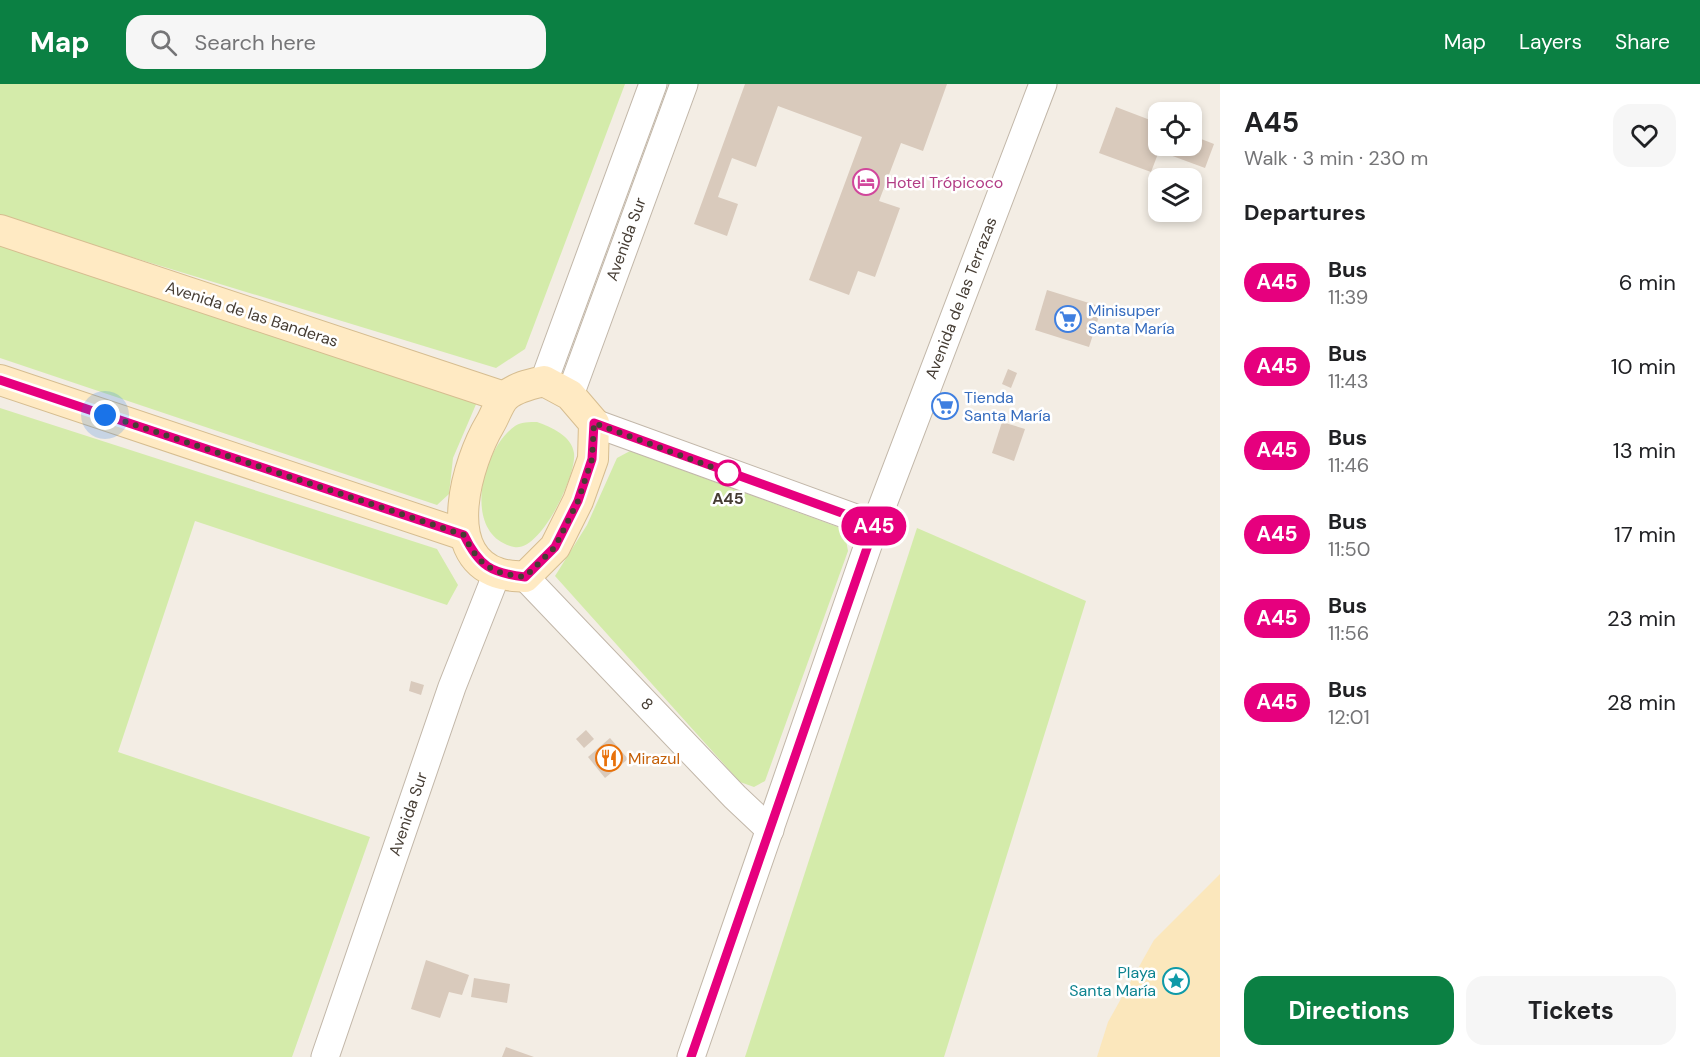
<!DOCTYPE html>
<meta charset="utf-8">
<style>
:root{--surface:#fff;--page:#f6f6f6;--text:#202124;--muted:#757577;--accent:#0b8043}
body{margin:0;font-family:"DM Sans",sans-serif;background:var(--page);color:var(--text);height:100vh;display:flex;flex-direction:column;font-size:22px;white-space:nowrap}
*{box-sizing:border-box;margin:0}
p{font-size:20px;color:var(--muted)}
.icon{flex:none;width:33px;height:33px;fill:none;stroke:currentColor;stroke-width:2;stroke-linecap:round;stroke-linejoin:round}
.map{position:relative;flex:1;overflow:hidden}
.details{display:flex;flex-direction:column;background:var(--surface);width:480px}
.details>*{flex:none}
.badge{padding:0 12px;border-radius:20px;font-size:21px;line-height:39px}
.tools{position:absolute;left:1148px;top:18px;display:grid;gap:12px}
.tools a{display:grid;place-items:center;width:54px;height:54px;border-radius:12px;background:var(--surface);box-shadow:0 3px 9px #0003;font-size:30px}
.you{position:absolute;width:30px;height:30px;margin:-15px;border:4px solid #fff;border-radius:50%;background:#1a73e8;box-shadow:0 0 0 9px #1a73e833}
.map>.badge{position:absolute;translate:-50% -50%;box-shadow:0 0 0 3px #fff}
h2{padding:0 24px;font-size:22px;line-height:54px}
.round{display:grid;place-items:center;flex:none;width:63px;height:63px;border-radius:18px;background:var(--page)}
.head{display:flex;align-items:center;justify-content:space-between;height:102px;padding:0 24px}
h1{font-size:28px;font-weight:700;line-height:45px}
.primary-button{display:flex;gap:12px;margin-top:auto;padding:12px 24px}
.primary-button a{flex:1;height:69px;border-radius:18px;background:var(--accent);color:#fff;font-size:24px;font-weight:700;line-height:69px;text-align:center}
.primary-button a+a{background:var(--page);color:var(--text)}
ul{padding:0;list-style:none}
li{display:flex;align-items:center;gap:18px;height:84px;padding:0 24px}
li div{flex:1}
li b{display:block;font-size:22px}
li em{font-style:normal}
li .badge{min-width:66px;font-weight:700;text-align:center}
header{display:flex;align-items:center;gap:36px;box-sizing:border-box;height:84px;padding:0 30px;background:var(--accent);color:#fff}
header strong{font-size:28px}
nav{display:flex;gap:33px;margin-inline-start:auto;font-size:21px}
.search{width:420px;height:54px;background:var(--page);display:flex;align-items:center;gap:15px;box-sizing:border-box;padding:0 21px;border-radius:18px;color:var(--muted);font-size:22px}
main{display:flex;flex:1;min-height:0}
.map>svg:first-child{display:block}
</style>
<header>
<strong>Map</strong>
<div class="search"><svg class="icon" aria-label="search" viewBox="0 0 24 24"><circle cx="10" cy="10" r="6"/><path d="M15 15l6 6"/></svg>Search here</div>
<nav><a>Map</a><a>Layers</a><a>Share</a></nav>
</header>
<main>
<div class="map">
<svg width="1220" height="973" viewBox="0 0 1220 973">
<rect width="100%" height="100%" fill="#f3ede4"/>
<!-- green -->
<g fill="#d4ebaa">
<path d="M0 0H625L525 265 496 284 0 133Z"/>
<path d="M0 161 477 318 453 374 449 410 437 421 0 274Z"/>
<path d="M0 324 437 465 458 501 447 521 195 437 118 668 370 753 292 973H0Z"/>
<path d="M537 338C551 343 572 352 574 369 577 391 540 469 514 463 461 451 481 366 515 342 520 338 530 338 537 338Z"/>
<path d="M630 367 838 443 846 456 848 467 765 697 754 703 740 698 555 492 587 441 617 374Z"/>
<path d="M917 444 1086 517 944 973H745Z"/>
</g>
<!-- sand -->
<path fill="#fbe7bc" d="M1220 790V973H1097L1108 938 1154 856Z"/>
<!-- building -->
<g fill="#d9cabc">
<path d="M745 0H947L923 67 901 59 879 117 900 124 875 193 858 187 849 211 809 196 862 53 778 22 756 83 732 74 718 113 738 120 727 152 694 140Z"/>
<path d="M1116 23 1158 39V62H1191V51L1214 60 1205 84 1159 67 1151 88 1099 69Z"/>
<path d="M1047 206 1102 223 1089 263 1035 246Z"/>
<path d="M1008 285 1017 289 1011 304 1002 300Z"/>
<path d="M1002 338 1025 345 1014 377 992 369Z"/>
<path d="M411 597 424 601 421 611 409 607Z"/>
<path d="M586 646 594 655 584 664 576 655Z"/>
<path d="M610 654 628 675 605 694 588 673Z"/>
<path d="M426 876 469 891 462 911 449 908 440 934 411 925Z"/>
<path d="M474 894 510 900 507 919 471 913Z"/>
<path d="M506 963 534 973H502Z"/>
</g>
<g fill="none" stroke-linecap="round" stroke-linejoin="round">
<defs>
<g id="tertiary">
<path d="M544 297 653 0"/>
<path d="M570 311 684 0"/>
<path d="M594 339 875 441"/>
<path d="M525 493 735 713 770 746"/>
<path d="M325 973 452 603 497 489"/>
<path d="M691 973 875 441 1043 0"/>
</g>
<g id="secondary">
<path d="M0 146 504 313"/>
<path d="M0 296 464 451"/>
<path d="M544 297 570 311 594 339 593 375 578 417 555 463 525 493C517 492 506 492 498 489 439 469 468 377 490 340 495 332 499 318 506 312 516 303 531 300 544 297Z"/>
</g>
</defs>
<!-- tertiary casing -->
<use href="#tertiary" stroke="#c2b7a9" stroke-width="29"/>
<!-- secondary casing -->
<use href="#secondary" stroke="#d6bd90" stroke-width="32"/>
<!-- tertiary -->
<use href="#tertiary" stroke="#fff" stroke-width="27"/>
<!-- secondary -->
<use href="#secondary" stroke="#ffeac3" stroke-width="30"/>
</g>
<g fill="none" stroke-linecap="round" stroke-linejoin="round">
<defs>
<path id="line" d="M0 296 464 451C479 482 491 489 525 493L555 463 578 417 592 375 594 339 875 441 691 973"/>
</defs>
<!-- line casing -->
<use href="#line" stroke="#fff" stroke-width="14"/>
<!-- line -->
<use href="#line" stroke="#e6007e" stroke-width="9"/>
<!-- walk -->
<path stroke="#463d34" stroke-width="6" stroke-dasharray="0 10.8" d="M105 331 464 451C479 482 491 489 525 493L555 463 578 417 592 375 594 339 728 389"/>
</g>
<!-- icons -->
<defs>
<symbol id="hotel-ring" viewBox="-11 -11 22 22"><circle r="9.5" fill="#fff" stroke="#d1479c" stroke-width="1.5"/><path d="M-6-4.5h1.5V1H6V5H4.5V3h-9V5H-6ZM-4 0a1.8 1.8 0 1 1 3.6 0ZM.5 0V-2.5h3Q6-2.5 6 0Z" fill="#d1479c"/></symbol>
<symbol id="supermarket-ring" viewBox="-11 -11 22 22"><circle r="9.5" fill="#fff" stroke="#3f7fe0" stroke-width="1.5"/><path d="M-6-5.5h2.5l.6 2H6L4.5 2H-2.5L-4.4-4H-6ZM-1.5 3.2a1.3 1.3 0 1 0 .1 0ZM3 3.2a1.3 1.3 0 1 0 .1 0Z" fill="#3f7fe0"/></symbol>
<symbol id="restaurant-ring" viewBox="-11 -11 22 22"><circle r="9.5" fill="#fff" stroke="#e8710a" stroke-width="1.5"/><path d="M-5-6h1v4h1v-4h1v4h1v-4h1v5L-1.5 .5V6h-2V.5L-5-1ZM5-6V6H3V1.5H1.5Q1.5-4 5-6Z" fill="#e8710a"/></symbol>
<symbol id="sight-ring" viewBox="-11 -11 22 22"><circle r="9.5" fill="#fff" stroke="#0f9aa8" stroke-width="1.5"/><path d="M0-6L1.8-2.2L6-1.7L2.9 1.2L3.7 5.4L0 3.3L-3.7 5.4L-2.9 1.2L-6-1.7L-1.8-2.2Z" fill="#0f9aa8"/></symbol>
</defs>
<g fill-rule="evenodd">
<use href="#hotel-ring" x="851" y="83" width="30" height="30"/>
<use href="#supermarket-ring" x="1053" y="220" width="30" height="30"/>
<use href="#supermarket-ring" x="930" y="307" width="30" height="30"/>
<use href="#restaurant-ring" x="594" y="659" width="30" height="30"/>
<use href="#sight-ring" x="1161" y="882" width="30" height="30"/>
</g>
<!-- markers -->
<circle fill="#fff" stroke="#e6007e" stroke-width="3" cx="728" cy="389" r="12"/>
<g text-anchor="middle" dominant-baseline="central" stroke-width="5" stroke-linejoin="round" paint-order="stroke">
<!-- hotel labels -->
<g font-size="16" fill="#b23c85" stroke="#fff" text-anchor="start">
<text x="886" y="98">Hotel Trópicoco</text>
</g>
<!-- street labels -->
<g font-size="16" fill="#463d34" stroke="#fff">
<text transform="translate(626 155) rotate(-70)">Avenida Sur</text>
<text transform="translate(961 214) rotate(-69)">Avenida de las Terrazas</text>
<text transform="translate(252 230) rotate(18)">Avenida de las Banderas</text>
<text transform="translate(647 620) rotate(46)">8</text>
<text transform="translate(408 730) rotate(-71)">Avenida Sur</text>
</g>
<!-- shop labels -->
<g font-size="16" fill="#366cbe" stroke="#fff" text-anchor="start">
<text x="1088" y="226">Minisuper<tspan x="1088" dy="18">Santa María</tspan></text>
<text x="964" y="313">Tienda<tspan x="964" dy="18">Santa María</tspan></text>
</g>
<!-- stop labels -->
<g font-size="16" font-weight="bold" fill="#463d34" stroke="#fff">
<text x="728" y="414">A45</text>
</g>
<!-- food labels -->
<g font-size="16" fill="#c56008" stroke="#fff" text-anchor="start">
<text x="628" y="674">Mirazul</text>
</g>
<!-- culture labels -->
<g font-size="16" fill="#0d838f" stroke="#fff" text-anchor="end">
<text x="1156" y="888">Playa<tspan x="1156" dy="18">Santa María</tspan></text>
</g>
</g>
</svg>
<div class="tools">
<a><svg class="icon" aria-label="locate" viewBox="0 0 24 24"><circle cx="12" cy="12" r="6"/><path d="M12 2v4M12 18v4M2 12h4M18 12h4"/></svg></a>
<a><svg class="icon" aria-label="layers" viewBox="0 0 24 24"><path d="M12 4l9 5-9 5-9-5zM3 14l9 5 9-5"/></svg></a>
</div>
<div class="you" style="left:105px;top:331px"></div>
<b class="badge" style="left:874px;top:442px;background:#e6007e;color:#fff">A45</b>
</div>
<section class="details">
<div class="head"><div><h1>A45</h1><p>Walk · 3 min · 230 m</p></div><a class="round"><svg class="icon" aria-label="heart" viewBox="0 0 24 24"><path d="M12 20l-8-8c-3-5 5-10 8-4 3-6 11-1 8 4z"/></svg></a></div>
<h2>Departures</h2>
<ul>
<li><span class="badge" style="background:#e6007e;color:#fff">A45</span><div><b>Bus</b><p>11:39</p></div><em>6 min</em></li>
<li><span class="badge" style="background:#e6007e;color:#fff">A45</span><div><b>Bus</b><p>11:43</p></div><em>10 min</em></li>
<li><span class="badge" style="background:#e6007e;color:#fff">A45</span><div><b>Bus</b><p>11:46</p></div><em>13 min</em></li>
<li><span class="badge" style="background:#e6007e;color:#fff">A45</span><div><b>Bus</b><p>11:50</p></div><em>17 min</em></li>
<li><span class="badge" style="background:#e6007e;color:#fff">A45</span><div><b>Bus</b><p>11:56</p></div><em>23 min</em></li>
<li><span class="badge" style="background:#e6007e;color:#fff">A45</span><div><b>Bus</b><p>12:01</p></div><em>28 min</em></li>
</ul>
<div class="primary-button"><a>Directions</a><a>Tickets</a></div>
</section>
</main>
